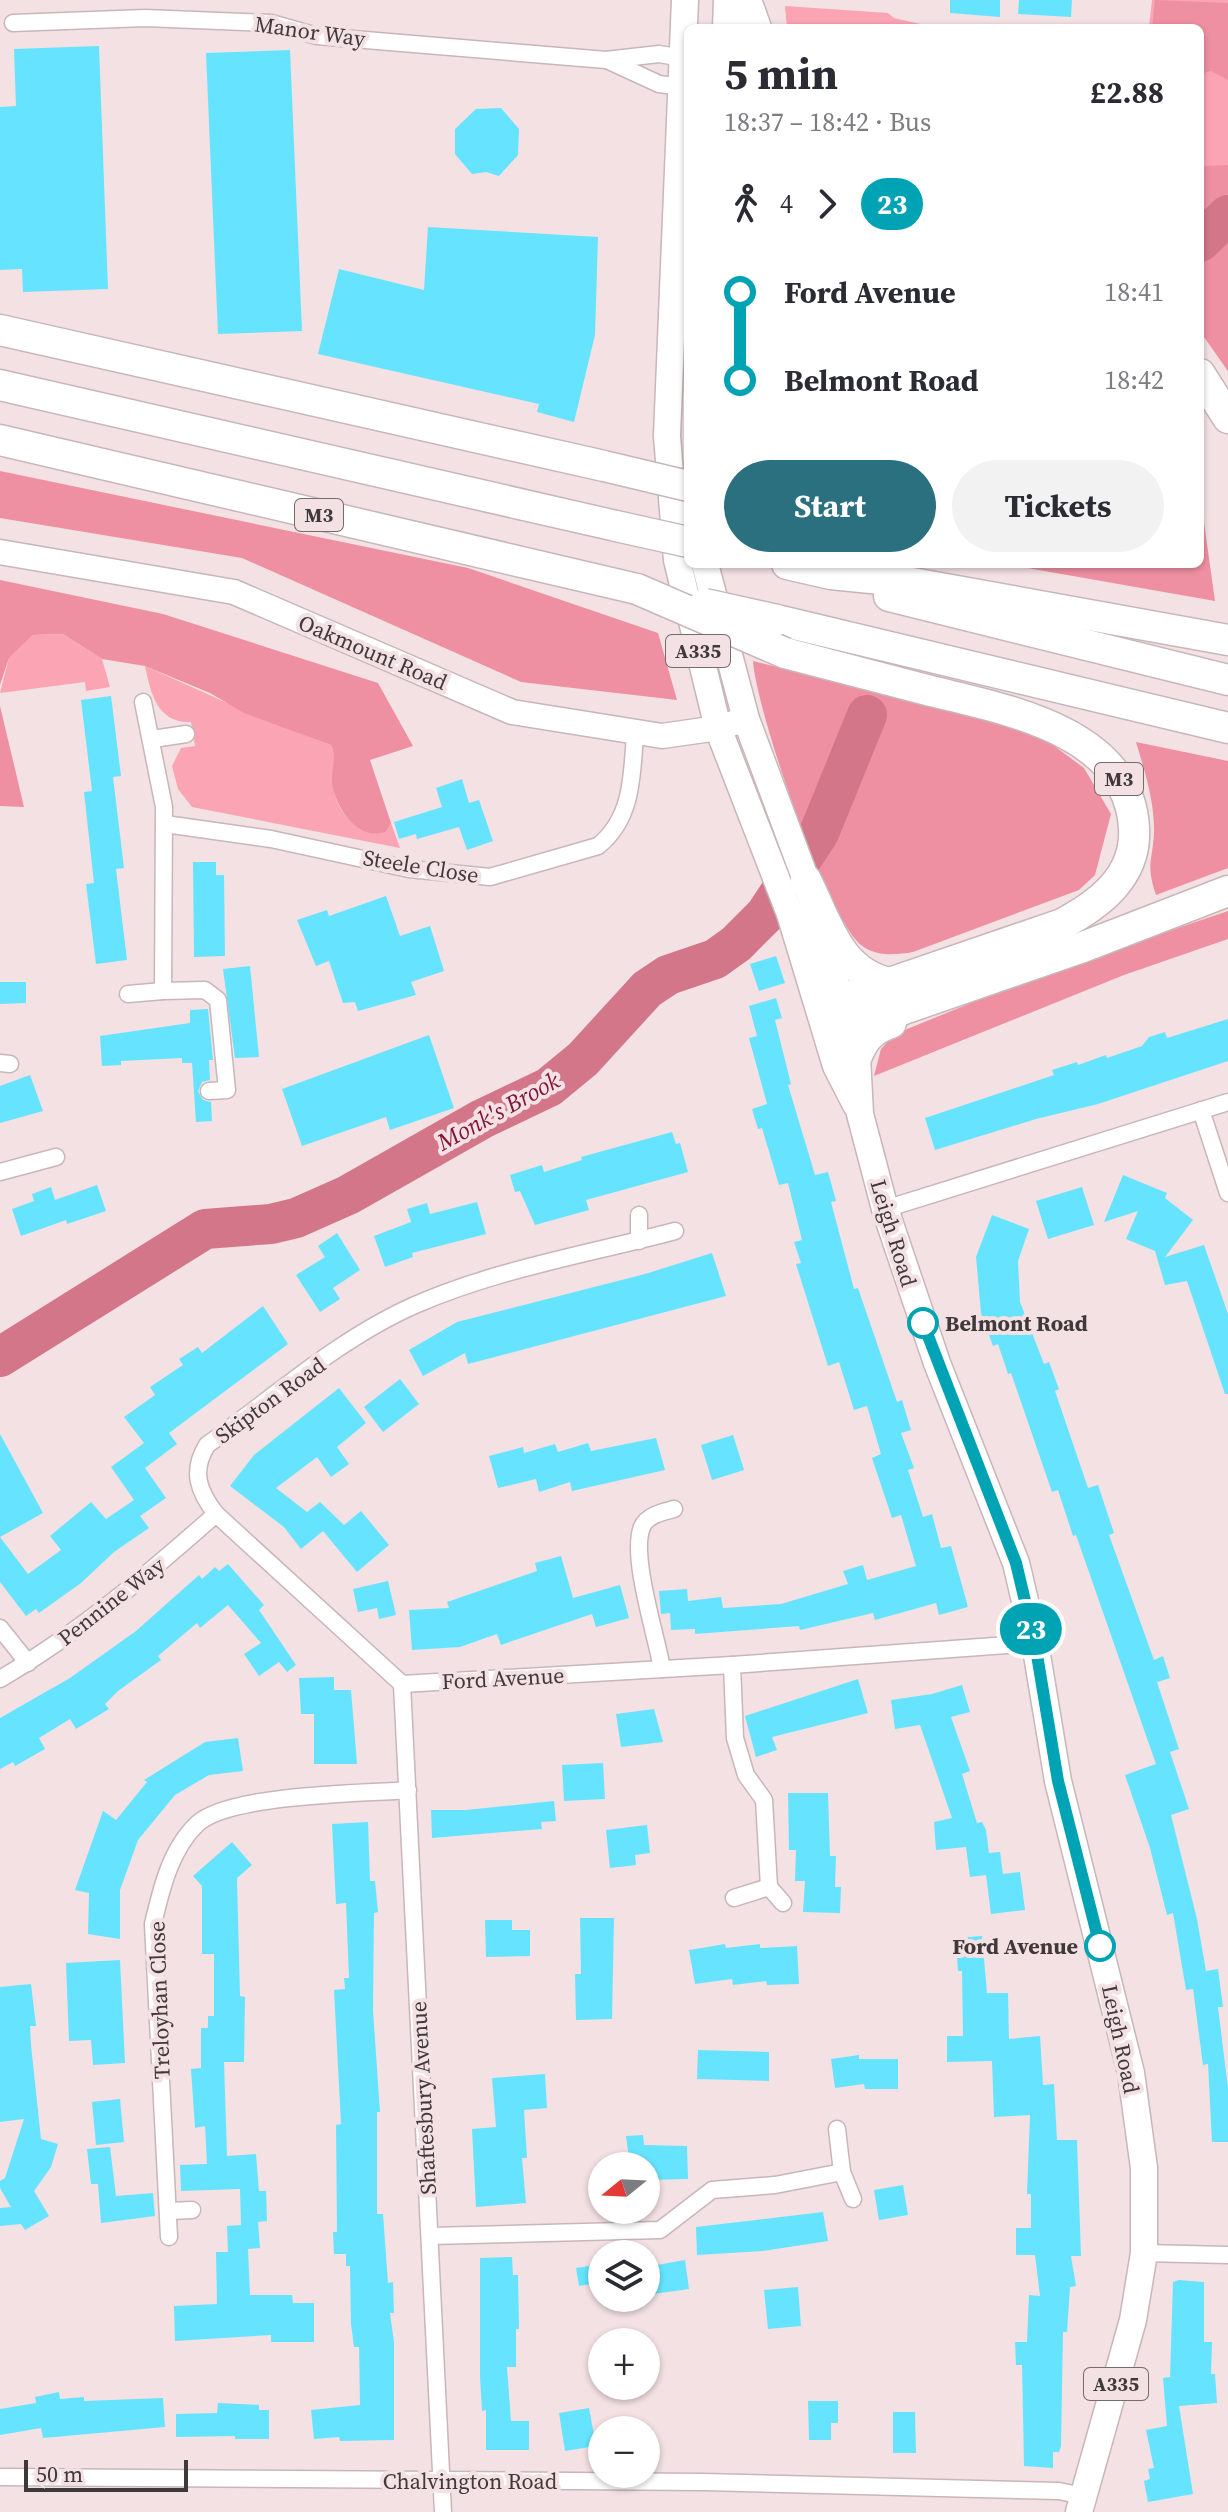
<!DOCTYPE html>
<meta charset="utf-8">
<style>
:root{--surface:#fff;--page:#f2f2f3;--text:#2b2b33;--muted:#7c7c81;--accent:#2b707f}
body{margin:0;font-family:"Source Serif 4",serif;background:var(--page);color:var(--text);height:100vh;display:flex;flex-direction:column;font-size:30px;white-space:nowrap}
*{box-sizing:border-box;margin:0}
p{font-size:26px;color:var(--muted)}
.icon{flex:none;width:44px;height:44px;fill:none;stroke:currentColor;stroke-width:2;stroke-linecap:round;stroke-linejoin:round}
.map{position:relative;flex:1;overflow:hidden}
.details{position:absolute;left:684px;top:24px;width:520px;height:544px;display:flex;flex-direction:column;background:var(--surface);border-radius:12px;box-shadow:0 2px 6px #0004}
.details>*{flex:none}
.badge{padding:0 16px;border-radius:26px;font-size:28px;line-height:52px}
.needle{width:52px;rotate:252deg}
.controls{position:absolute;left:588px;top:2152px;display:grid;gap:16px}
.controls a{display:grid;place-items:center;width:72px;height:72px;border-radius:50%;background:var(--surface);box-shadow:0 2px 6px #0004;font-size:40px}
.scale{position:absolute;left:24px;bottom:20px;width:164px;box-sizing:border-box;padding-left:8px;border:4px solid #40393a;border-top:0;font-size:22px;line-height:28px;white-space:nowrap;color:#40393a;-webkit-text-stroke:6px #f3e1e3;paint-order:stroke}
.map>.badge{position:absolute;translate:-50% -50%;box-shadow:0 0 0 4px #fff}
.legs{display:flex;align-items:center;gap:12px;height:88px;padding:0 40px;font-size:26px}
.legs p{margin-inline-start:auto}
.overview{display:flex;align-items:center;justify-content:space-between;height:136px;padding:0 40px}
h1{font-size:44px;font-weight:700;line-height:60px}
.cta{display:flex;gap:16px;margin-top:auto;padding:16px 40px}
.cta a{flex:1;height:92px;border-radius:48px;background:var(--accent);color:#fff;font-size:32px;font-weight:700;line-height:92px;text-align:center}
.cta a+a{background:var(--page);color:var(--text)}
ul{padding:0 40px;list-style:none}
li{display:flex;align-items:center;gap:28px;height:88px;font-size:30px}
li i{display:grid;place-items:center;width:12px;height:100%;margin:0 10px;background:currentColor}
li i::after{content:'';width:20px;height:20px;margin:-10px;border:6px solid;border-radius:50%;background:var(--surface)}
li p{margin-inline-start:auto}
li:first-child i{background:linear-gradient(#0000 50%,currentColor 0)}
li:last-child i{background:linear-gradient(currentColor 50%,#0000 0)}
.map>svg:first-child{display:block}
</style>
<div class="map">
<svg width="1228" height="2512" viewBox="0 0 1228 2512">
<rect width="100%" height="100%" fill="#f3e1e3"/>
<!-- green -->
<g fill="#fba4b4">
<path d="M1152 0H1228V371L1200 331V28H1149Z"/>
<path d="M785 6 888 13 894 18 938 28H787Z"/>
<path d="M63 634 102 659 110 687 86 691 85 682 0 693 9 658 33 635Z"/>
<path d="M145 666C207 694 267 722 331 745 338 761 331 779 335 795 340 816 365 840 386 832L391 823 400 848 192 807 178 789 172 766 181 748 195 746 191 722C157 723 151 694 145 666Z"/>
</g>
<!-- forest -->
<g fill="#ef90a2">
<path d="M1155 0 1228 3V80L1211 71 1200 74V28H1152Z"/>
<path d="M1228 165V371L1200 331V166Z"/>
<path d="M0 471 468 568 658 633 677 700 521 682 242 558 0 518Z"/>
<path d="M1200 494 1215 601 1004 564H1200Z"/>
<path d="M0 580 163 614 378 683 413 746 370 760 391 823 386 832C358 842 335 807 332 783 331 770 337 758 331 745L244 713 210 693 145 666 102 659 63 634 33 635 9 658 0 685Z"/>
<path d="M753 661 1034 731 1084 768 1111 814 1095 875 1079 890 913 952C895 955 876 957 861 945 826 917 756 709 753 661Z"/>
<path d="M0 706 24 807 0 806Z"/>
<path d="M1136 742 1228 761V868L1156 895C1146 865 1152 863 1154 834 1155 803 1145 772 1136 742Z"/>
<path d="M1228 911V939L1124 975 874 1076 881 1049 895 1034 1042 974Z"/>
</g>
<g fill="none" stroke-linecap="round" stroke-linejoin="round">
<!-- river -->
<g stroke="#d37689" stroke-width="40">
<path d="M1200 242 1228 215"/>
<path d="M0 1357 205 1229 271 1224 296 1218 348 1195 482 1119 549 1087 583 1059 647 989 668 975 715 959 736 944 765 915 819 833 867 715"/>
</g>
</g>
<!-- building -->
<g fill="#66e4ff">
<path d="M950 0H1000V17L950 13Z"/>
<path d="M1019 0H1072L1071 17 1018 14Z"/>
<path d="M99 46 108 289 23 292 22 269 0 270V107L16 106 14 49Z"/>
<path d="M290 50 302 331 218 334 206 53Z"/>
<path d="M501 108 519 129 518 155 499 176 486 172 472 174 455 154V129L476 109Z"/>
<path d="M428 227 598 237 595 335 574 422 537 412 539 404 318 354 339 269 424 290Z"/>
<path d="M111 696 121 776 113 777 124 868 116 869 127 960 96 964 86 884 94 883 84 792 92 791 81 700Z"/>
<path d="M462 779 469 803 479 800 493 841 467 850 459 827 417 839 416 834 399 839 394 822 442 807 436 788Z"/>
<path d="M193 862H216V875H224L225 956 194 957Z"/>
<path d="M386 896 400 936 430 926 444 971 411 982 416 995 358 1011 355 1002 343 1003 329 961 316 966 297 920 327 910 329 916Z"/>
<path d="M776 956 785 983 759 991 750 964Z"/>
<path d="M250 966 259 1057 235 1058 223 969Z"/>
<path d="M0 982H26V1003L0 1004Z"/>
<path d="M776 998 782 1018 775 1020 791 1084 788 1085 815 1175 828 1172 836 1201 831 1202 854 1289 858 1288 897 1402 902 1400 911 1430 901 1433 914 1468 908 1470 923 1517 932 1514 941 1548 951 1546 968 1607 939 1615 936 1603 875 1620 873 1613 800 1630 799 1626 695 1634V1629L671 1630 670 1613 661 1614 659 1591 687 1589 688 1601 721 1597 723 1608 781 1604 848 1584 843 1571 863 1565 867 1580 916 1566 901 1515 892 1518 872 1458 881 1454 867 1406 854 1410 839 1362 828 1366 796 1264 801 1263 794 1242 802 1240 788 1183 779 1185 762 1128 758 1129 752 1109 767 1104 749 1038 757 1036 749 1006Z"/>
<path d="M208 1009 213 1060H209L210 1080 202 1082 198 1091 203 1100 211 1102 212 1121 196 1122 192 1063H182V1058L121 1061V1065L102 1066 100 1036 190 1023V1010Z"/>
<path d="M1228 1019V1061L1098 1104 1036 1119 935 1150 925 1118 1054 1075 1052 1070 1077 1062 1078 1065 1106 1055 1107 1058 1142 1046 1149 1037 1165 1032 1167 1038Z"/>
<path d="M429 1035 454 1108 390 1130 386 1117 302 1146 282 1089Z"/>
<path d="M30 1075 43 1111 0 1123V1086Z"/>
<path d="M672 1132 676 1144 680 1143 688 1172 586 1200 589 1210 535 1225 520 1191 515 1192 510 1175 542 1165 544 1172 582 1160 581 1157Z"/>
<path d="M1123 1175 1167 1193 1165 1198 1193 1220 1165 1257 1204 1245 1228 1314V1394H1225L1187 1281 1165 1285 1155 1251 1126 1239 1138 1211 1104 1222Z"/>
<path d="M97 1185 106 1211 67 1224 66 1220 21 1236 12 1209 34 1201 32 1194 51 1187 55 1200Z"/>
<path d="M1082 1187 1094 1225 1048 1239 1036 1201Z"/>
<path d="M477 1202 486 1234 412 1253 413 1257 385 1267 374 1236 411 1222 407 1209 427 1203 430 1214Z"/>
<path d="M992 1215 1029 1229 1018 1261 1020 1302 1044 1364 1049 1362 1059 1389 1055 1391 1088 1488 1098 1485 1114 1533 1109 1535 1154 1660 1163 1656 1170 1678 1157 1682 1179 1749 1170 1752 1189 1809 1171 1815 1197 1919 1206 1971 1218 1969 1223 2007H1218L1228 2088V2142H1212L1208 2064 1203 2065 1193 1989 1186 1990 1173 1913 1167 1915 1150 1848 1125 1775 1156 1764 1076 1535 1073 1536 1058 1490 1052 1492 1011 1373 1008 1374 998 1344 993 1346 981 1313 976 1257Z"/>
<path d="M337 1233 360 1270 333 1288 340 1299 320 1312 296 1275 325 1257 318 1246Z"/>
<path d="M712 1253 726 1296 468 1364 465 1353 423 1376 409 1350 457 1322 645 1274Z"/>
<path d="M263 1306 288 1344 169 1433 177 1444 145 1468 166 1498 140 1516 149 1528 114 1552 81 1583 39 1613 36 1609 26 1616 0 1582V1537L28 1574 61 1550 50 1536 91 1502 106 1519 134 1500 111 1467 144 1443 124 1417 155 1395 150 1387 183 1365 179 1359 198 1347 202 1353Z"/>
<path d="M400 1379 419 1404 383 1432 364 1407Z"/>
<path d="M339 1388 366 1423 337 1447 349 1464 331 1477 317 1457 276 1488 307 1512 320 1502 344 1525 361 1511 389 1545 357 1572 323 1531 301 1549 284 1527 230 1486 254 1455Z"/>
<path d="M0 1434 43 1513 0 1537Z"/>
<path d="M733 1435 744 1470 712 1480 701 1445Z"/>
<path d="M656 1438 665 1470 572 1491 570 1482 539 1492 536 1479 498 1488 489 1456 523 1447 524 1453 555 1444 558 1452 588 1443 591 1451Z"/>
<path d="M561 1556 573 1598 620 1585 629 1618 596 1627 592 1614 501 1645 497 1634 460 1647 412 1650 409 1610 449 1608 447 1602 537 1571 535 1563Z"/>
<path d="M228 1564 264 1605 259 1610 296 1665 287 1672 279 1662 259 1676 244 1654 261 1643 228 1605 200 1628 197 1623 158 1656 161 1660 118 1691 105 1704 109 1709 76 1729 70 1719 39 1738 45 1749 15 1766 13 1762 0 1769V1718L70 1678 136 1631 199 1575 202 1579 215 1567 219 1571Z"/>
<path d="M388 1581 396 1615 379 1619 377 1608 358 1612 353 1589Z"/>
<path d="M334 1677V1690H351L357 1764H314V1714H301L299 1678Z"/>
<path d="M858 1679 868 1713 772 1737 777 1750 756 1757 745 1716Z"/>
<path d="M962 1685 970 1712 951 1717 970 1771 962 1774 977 1823 982 1822 986 1830 989 1853 1000 1852 1003 1874 1020 1872 1025 1910 991 1914 986 1875 970 1877 966 1847 936 1850 934 1822 952 1818 920 1725 895 1729 891 1700 932 1694Z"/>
<path d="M654 1709 663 1742 621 1747 616 1714Z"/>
<path d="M238 1738 243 1771 209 1775 175 1795 138 1840 120 1890V1939L88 1934 89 1893 75 1890 103 1811 116 1820 147 1782 144 1780 205 1742Z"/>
<path d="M603 1763 605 1799 564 1801 562 1765Z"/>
<path d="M788 1793H828L830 1856H836L835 1887H841L840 1913 803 1912 805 1881H795L796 1850H789Z"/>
<path d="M554 1801 556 1821 541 1822 542 1829 432 1838 431 1810H466Z"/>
<path d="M368 1822 370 1881H375L378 1912 374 1913 373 2010 380 2112H377V2214H383L388 2283 393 2282 394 2313H390L394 2342V2440L340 2441 339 2437 314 2439 311 2410 360 2405 359 2347H354L351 2324 350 2266H346V2254H334L333 2232H337L336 2125 341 2124 334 1990 345 1989 344 1978H349L346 1903 336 1904 332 1824Z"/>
<path d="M647 1825 650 1853 635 1855 636 1865 610 1868 606 1830Z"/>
<path d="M232 1842 252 1865 237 1878 240 1996 245 1997 244 2062H224L227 2156 256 2154 259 2191H266L267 2221 258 2222 260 2248 248 2249 250 2295H292L293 2303H314V2342H271V2335L175 2341 174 2306 217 2304 216 2252H228L227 2226 241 2225 240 2189 181 2191 180 2165 207 2164 205 2126 195 2128 191 2069 201 2068V2028H208V2016H214V1954H202V1886L193 1876Z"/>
<path d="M580 1918H614L612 2019 576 2020 575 1974H581Z"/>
<path d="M485 1920H512V1930H530V1956L486 1957Z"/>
<path d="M982 1936 987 1993H1008L1009 2039 1040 2036 1043 2085 1054 2084 1057 2140H1077L1081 2256H1071L1076 2286 1070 2287 1067 2332H1063L1061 2446 1059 2452H1053V2468L1024 2466 1022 2365H1016L1015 2342H1027L1029 2295 1040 2296 1035 2255H1016V2228H1031V2194H1027L1030 2115 994 2117 992 2061 947 2062V2036H963L962 1971H958L956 1938Z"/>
<path d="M725 1944 726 1948 760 1944V1948L797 1946 799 1984 767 1985 766 1981 733 1985 732 1979 695 1984 689 1950Z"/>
<path d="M120 1960 125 2063 93 2065 91 2040 69 2041 66 1963Z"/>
<path d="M31 1984 36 2026H30L31 2045 41 2139 58 2144 51 2167 34 2191 49 2216 25 2230 21 2224 0 2226V2208L11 2207 0 2188V2181L5 2178 24 2119 0 2122V1987Z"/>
<path d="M698 2050 769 2052V2081L697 2079Z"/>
<path d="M859 2055V2059H898V2089H865L864 2084 835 2088 831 2059Z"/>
<path d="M545 2074 547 2108 524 2110 527 2158H522L526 2203 476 2207 472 2129 496 2127 492 2078Z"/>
<path d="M120 2099 124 2142 96 2145 92 2102Z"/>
<path d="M643 2135 644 2145 687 2146 688 2179 646 2180V2166H630L626 2136Z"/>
<path d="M110 2147 116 2196 153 2193 155 2216 101 2223 98 2184H91L87 2149Z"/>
<path d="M903 2185 908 2215 879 2220 874 2190Z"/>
<path d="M823 2212 828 2241 763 2251 697 2255 696 2227Z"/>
<path d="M512 2257 513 2275H518L519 2329H516V2367H507L511 2421H529V2450H486V2410L482 2411 480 2377V2258Z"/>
<path d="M685 2260 689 2289 646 2295V2267Z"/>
<path d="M602 2264V2282L579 2286 576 2268Z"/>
<path d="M1179 2280 1204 2282V2342H1212L1211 2374H1215L1217 2403 1179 2406 1193 2494 1148 2502 1144 2481 1150 2479 1148 2469 1154 2468 1146 2430 1167 2426 1163 2378 1170 2377 1173 2282Z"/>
<path d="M798 2287 801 2326 768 2329 764 2290Z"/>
<path d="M59 2392 60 2399 84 2397V2401L163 2398 165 2427 43 2438 41 2428 0 2435V2409L36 2403 35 2397Z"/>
<path d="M808 2401H838V2423H831V2440H809Z"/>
<path d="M218 2403 259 2405V2410H269V2439H235V2436L176 2437V2414L217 2413Z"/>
<path d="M589 2408 596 2446 565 2451 559 2413Z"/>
<path d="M893 2412H915L916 2453H893Z"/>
</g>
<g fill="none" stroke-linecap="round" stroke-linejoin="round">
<defs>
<g id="street">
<path d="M13 23 145 18 271 23 317 36 606 60 659 54 683 58"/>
<path d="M607 60 659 84 683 87"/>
<path d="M143 702 164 807 163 991 205 990 218 1000 227 1090 209 1091"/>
<path d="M153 739 186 734"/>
<path d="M165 824 271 839 409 869 490 877 598 846C633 818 632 775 635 733"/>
<path d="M128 994 163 991"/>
<path d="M0 1063 10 1064"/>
<path d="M1201 1110 1228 1193"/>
<path d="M0 1172 56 1157"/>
<path d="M885 1209 1228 1102"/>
<path d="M639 1215V1241"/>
<path d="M0 1628 28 1663"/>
<path d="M732 1665 735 1738 746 1775 764 1800 769 1887 783 1903"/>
<path d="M662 1669C657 1637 630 1556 642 1527 647 1515 663 1512 674 1509"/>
<path d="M0 1679C79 1633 148 1574 216 1514"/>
<path d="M402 1684 216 1514C198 1491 191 1471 207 1445 274 1397 340 1338 415 1305 497 1269 589 1254 675 1231"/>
<path d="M402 1684 443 2512"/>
<path d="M402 1684 732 1665 1035 1643"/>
<path d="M734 1898 769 1887"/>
<path d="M842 2172 853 2199"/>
<path d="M168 2211 192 2210"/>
<path d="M430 2236 660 2230 712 2190 775 2185 842 2172 837 2129"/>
<path d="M169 2237 153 1924C161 1890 170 1850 197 1824 229 1794 360 1794 408 1790"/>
<path d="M1144 2253 1228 2255"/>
<path d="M0 2477 704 2482 1059 2491 1083 2496"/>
</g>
<path id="secondary" d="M0 552 234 592 512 712 662 736 718 728 746 719"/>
<g id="primary">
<path d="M685 0 667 436 677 560 718 728 790 914 836 1066 856 1105"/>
<path d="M726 28 727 0"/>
<path d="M705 564 746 719 806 880 857 1056 860 1114 885 1209 937 1363 1016 1563 1035 1643 1058 1781 1131 2073 1144 2168V2253L1133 2320 1079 2512"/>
</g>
<g id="highway">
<path d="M746 0 756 28"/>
<path d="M0 330 604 466"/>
<path d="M1200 374 1228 418"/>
<path d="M0 385 616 526"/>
<path d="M0 440 637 589"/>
<path d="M787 564 831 574 901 581 1228 640"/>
<path d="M889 596 1228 680"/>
<path d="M777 620 1228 728"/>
<path d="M785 653C832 665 880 678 927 690 1003 709 1129 730 1134 828 1137 876 1100 904 1062 924L840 1000"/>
<path d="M806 880C827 922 839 973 890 983"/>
<path d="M849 1028 1083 947 1228 891"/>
<path d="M857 1056C864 1038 873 1029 891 1023"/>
</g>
</defs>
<!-- street casing -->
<use href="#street" stroke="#c8b6b9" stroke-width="19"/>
<!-- secondary casing -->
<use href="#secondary" stroke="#c8b6b9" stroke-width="27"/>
<!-- primary casing -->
<use href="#primary" stroke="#c8b6b9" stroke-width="29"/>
<!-- highway casing -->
<use href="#highway" stroke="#c8b6b9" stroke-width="33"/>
<!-- street -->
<use href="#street" stroke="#fff" stroke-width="16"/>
<!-- secondary -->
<use href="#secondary" stroke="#fff" stroke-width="24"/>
<!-- primary -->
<use href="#primary" stroke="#fff" stroke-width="26"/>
<!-- highway -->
<use href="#highway" stroke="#fff" stroke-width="30"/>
<defs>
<g id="highway-bridge">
<path d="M604 466 688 486"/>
<path d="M616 526 688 542"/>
<path d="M637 589 785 653"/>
<path d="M705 604 777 620"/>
</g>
</defs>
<!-- highway-bridge casing -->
<use href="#highway-bridge" stroke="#c8b6b9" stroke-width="33" stroke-linecap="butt"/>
<!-- highway-bridge -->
<use href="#highway-bridge" stroke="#fff" stroke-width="30"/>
</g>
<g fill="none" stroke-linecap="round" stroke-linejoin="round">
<defs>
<path id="line-1" d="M923 1323 1016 1563 1035 1643 1058 1781 1100 1946"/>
</defs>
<!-- line-1 casing -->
<use href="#line-1" stroke="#fff" stroke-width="18"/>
<!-- line-1 -->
<use href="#line-1" stroke="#00a3b4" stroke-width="12"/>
</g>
<!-- markers -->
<g fill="#fff" stroke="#00a3b4" stroke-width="4">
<circle cx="923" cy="1323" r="14"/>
<circle cx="1100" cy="1946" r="14"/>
</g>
<g text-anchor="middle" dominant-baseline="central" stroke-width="8" stroke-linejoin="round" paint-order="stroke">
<!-- shield labels -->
<g fill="#f3e1e3" stroke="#766b6d" stroke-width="2">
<rect x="295" y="499" width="48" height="32" rx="6"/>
<rect x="666" y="635" width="64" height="32" rx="6"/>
<rect x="1095" y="763" width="48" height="32" rx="6"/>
<rect x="1084" y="2368" width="64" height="32" rx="6"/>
</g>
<g font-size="20" font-weight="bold" fill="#40393a">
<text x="319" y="515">M3</text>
<text x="698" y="651">A335</text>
<text x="1119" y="779">M3</text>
<text x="1116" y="2384">A335</text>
</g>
<!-- street labels -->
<g font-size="22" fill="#40393a" stroke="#f3e1e3">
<text transform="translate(310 31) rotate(8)">Manor Way</text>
<text transform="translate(373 652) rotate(23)">Oakmount Road</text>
<text transform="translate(421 866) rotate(9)">Steele Close</text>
<text transform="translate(894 1233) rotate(73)">Leigh Road</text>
<text transform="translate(270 1400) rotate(-36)">Skipton Road</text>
<text transform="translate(111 1601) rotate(-38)">Pennine Way</text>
<text transform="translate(503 1678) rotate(-3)">Ford Avenue</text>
<text transform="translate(159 2000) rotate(-92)">Treloyhan Close</text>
<text transform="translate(1121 2039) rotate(78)">Leigh Road</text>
<text transform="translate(423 2098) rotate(-93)">Shaftesbury Avenue</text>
<text x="470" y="2481">Chalvington Road</text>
</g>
<!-- stop labels -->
<g font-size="22" font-weight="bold" fill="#40393a" stroke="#f3e1e3" text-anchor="start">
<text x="945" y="1323">Belmont Road</text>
<text x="1078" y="1946" text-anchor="end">Ford Avenue</text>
</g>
<!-- water labels -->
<g font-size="24" font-style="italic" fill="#85143a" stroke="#f3e1e3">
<text transform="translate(498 1111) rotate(-29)">Monk's Brook</text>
</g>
</g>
</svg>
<div class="controls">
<a><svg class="needle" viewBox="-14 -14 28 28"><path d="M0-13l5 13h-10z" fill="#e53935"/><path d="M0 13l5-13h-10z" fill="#7c7c81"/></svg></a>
<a><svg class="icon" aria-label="layers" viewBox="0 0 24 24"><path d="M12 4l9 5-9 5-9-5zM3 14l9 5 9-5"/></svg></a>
<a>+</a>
<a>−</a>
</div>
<div class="scale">50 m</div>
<b class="badge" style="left:1031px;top:1629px;background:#00a3b4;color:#fff">23</b>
<section class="details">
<div class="overview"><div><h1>5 min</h1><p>18:37 – 18:42 · Bus</p></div><b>£2.88</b></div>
<div class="legs"><svg class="icon" aria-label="walk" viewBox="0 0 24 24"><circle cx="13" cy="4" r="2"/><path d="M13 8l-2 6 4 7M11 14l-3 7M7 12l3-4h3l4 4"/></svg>4<svg class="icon" aria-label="forward" viewBox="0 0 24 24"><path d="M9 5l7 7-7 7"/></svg><b class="badge" style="background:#00a3b4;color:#fff">23</b></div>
<ul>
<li><i style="color:#00a3b4"></i><b>Ford Avenue</b><p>18:41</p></li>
<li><i style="color:#00a3b4"></i><b>Belmont Road</b><p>18:42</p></li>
</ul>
<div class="cta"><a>Start</a><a>Tickets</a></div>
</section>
</div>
